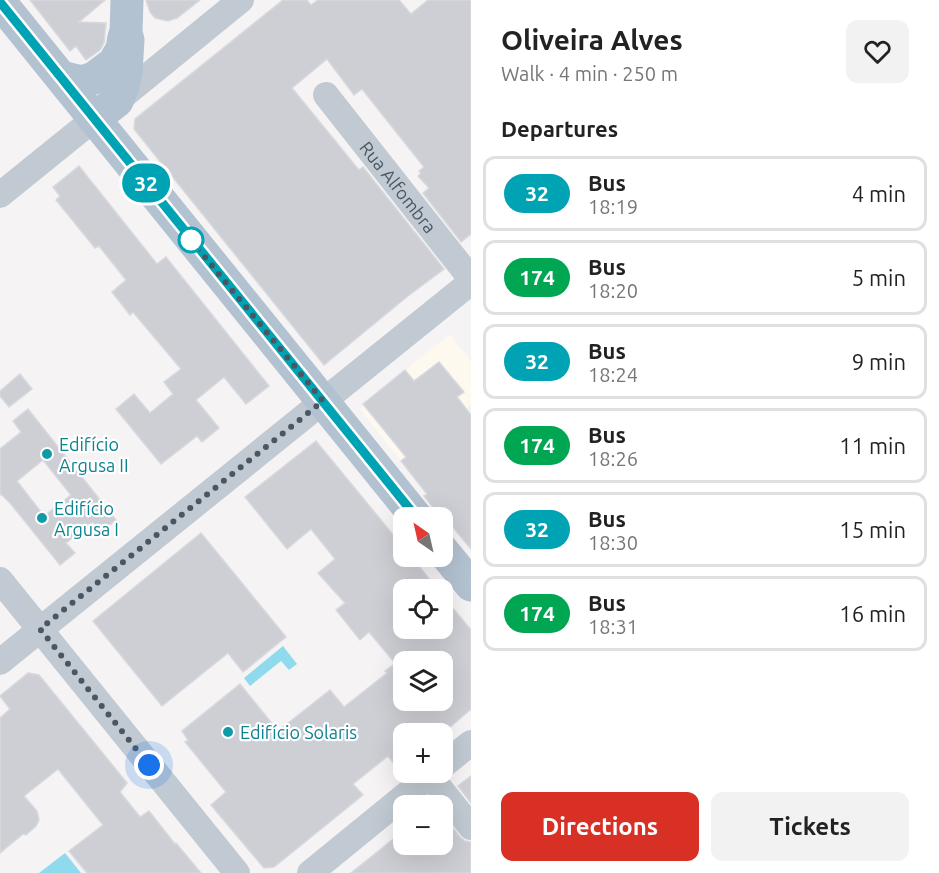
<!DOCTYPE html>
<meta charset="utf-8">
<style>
:root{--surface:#fff;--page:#f2f2f2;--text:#222;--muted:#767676;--line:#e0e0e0;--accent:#d93025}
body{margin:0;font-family:Ubuntu,sans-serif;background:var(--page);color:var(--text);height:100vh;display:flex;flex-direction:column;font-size:22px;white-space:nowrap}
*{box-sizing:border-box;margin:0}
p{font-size:20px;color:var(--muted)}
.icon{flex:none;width:33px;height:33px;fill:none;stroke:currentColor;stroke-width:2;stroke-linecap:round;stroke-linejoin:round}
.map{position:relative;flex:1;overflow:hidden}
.side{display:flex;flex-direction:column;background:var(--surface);width:468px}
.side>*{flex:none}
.badge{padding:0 12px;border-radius:20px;font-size:21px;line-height:39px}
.needle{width:39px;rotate:326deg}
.controls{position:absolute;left:393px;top:507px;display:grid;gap:12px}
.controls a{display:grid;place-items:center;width:60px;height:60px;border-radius:12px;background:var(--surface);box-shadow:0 6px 24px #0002;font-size:30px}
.you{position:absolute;width:30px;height:30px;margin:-15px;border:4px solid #fff;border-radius:50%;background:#1a73e8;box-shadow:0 0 0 9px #1a73e833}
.map>.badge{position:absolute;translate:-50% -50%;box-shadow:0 0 0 3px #fff}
h2{padding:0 30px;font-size:22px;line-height:54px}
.round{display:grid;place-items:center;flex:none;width:63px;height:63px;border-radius:12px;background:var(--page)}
.head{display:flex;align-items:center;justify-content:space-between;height:102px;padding:0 30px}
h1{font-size:28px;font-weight:700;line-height:45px}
.button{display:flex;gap:12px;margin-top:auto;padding:12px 30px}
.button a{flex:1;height:69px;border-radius:12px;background:var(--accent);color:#fff;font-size:24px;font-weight:700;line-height:69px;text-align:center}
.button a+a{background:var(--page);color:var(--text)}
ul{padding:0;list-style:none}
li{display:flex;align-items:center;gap:18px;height:75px;margin:0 12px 9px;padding:0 18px;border:3px solid var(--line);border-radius:12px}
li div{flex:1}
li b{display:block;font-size:22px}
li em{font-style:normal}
li .badge{min-width:66px;font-weight:700;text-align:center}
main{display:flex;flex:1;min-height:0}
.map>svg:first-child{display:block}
</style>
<main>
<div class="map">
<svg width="471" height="873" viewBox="0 0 471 873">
<rect width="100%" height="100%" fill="#f5f3f3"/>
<!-- commercial -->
<path fill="#fdf9ef" d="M450 334 471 361V405L401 461 360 410 363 404Z"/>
<!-- water -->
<g fill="#90daee">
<path d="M283 646 297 664 289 670 281 661 250 686 244 678Z"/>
<path d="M65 853 81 873H39Z"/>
</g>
<!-- building -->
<g fill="#cdcfd5" stroke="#d7d9de" stroke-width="1.5" fill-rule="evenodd">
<path d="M30 0H105L79 22 106 23 104 43 100 50 86 60 76 46 70 51Z"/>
<path d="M146 0H200L177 18 168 21 155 18 150 12Z"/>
<path d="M283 0H307L311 5 318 0H399L411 14 428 0H471V234L461 242 423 193 429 188 418 176 421 173 419 171 424 167 362 89 354 95 327 59 292 88 359 170 363 167 444 269 408 296 324 365 134 129 135 119Z"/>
<path d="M79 166 157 264 166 257 269 386 246 404 224 377 196 400 219 428 202 442 197 436 161 464 116 409 134 394 150 413 173 394 164 382 181 369 133 312 130 315 112 292 126 280 99 246 95 248 56 200 60 196 53 187Z"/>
<path d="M439 362 464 392 457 397 471 415V549L441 513 439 515 424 496 427 494 401 461 406 457 363 404 405 370 414 381Z"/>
<path d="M20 374 32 389 9 407 0 396V391Z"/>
<path d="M28 409 116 520 101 532 93 522 66 543 75 553 60 565 10 503 1 494 0 495V449L21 432 13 421ZM43 460 71 495 44 516 17 481Z"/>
<path d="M316 441 404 548V556H411L438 590H404V628H442V595L471 630V709L442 734H404V777L388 756 353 784 363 795 274 867 264 868 211 805 226 792 185 742 188 740 182 731 240 684 278 731 330 690 344 707 387 673 385 671 397 662H394L369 632 360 640 336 610 345 603 318 573 335 559 311 529 287 549 245 497ZM404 662H442V700H404Z"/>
<path d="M201 533 286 637 243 672 228 653 162 706 93 621Z"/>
<path d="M28 673 39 675 127 783 120 792 140 817 149 811 175 844 176 843 201 873H87L69 851 103 825 58 769 24 796 37 811 39 820 36 826 26 835 23 834 0 853V718L10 709 0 696Z"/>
<path d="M471 776V803L458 786Z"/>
<path d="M444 817 460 837 465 841 471 842V873H351L402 832 404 834V844H442V819Z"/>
</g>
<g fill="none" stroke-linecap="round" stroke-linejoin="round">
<!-- minor -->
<g stroke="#c1cad2" stroke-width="26">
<path id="s1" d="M326 95 471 279"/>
<path d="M117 101 241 0"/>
<path d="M0 195 94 119"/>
<path d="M0 580 237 873"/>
<path d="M0 662 471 282"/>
<path d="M442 766 471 743"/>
<path d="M430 776 471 827"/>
<path d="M310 873 434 772"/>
</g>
<!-- major -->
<g stroke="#b3c2d1" stroke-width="33">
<path d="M0 2 417 518"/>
<path d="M61 77 82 82 94 78 114 63 122 49 124 37"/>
<path d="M94 119 117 101 123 86 126 72 128 40 126 33 127 0"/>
<path d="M442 550 471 585"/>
</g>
</g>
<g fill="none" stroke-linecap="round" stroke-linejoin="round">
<defs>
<path id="line" d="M0 2 417 518"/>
</defs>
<!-- line casing -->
<use href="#line" stroke="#fff" stroke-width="14"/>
<!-- line -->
<use href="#line" stroke="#00a3b4" stroke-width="9"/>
<!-- walk -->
<path stroke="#4a5661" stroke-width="6" stroke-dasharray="0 10.8" d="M149 765 40 629 323 401 191 240"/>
</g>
<!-- markers -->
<circle fill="#fff" stroke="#00a3b4" stroke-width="3" cx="191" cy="240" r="12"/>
<g fill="#0f9aa8" stroke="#fff" stroke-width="2">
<circle cx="47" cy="454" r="6"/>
<circle cx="42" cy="518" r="6"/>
<circle cx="228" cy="732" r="6"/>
</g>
<g text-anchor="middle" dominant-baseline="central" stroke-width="4.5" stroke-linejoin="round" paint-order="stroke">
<!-- street labels -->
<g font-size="18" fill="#4a5661" stroke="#fff">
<text stroke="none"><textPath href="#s1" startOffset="117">Rua Alfombra</textPath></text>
</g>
<!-- culture labels -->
<g font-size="18" fill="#0d838f" stroke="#fff" text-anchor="start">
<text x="59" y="444">Edifício<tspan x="59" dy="21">Argusa II</tspan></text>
<text x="54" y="508">Edifício<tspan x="54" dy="21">Argusa I</tspan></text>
<text x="240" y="732">Edifício Solaris</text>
</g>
</g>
</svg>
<div class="controls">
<a><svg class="needle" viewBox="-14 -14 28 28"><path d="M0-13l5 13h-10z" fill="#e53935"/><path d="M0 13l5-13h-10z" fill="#767676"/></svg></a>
<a><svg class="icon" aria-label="locate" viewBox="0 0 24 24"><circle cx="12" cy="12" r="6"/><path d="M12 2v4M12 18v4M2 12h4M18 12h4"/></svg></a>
<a><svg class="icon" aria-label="layers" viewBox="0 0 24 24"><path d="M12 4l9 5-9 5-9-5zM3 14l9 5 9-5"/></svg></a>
<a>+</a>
<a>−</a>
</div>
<div class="you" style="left:149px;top:765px"></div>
<b class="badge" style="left:146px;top:183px;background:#00a3b4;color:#fff">32</b>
</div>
<section class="side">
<div class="head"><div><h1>Oliveira Alves</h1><p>Walk · 4 min · 250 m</p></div><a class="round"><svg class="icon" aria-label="heart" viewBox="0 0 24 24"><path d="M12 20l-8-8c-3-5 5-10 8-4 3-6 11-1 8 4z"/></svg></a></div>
<h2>Departures</h2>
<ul>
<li><span class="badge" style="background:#00a3b4;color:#fff">32</span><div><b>Bus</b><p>18:19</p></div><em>4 min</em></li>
<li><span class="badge" style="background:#00a651;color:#fff">174</span><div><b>Bus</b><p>18:20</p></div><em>5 min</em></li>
<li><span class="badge" style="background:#00a3b4;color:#fff">32</span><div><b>Bus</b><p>18:24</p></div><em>9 min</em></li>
<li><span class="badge" style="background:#00a651;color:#fff">174</span><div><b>Bus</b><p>18:26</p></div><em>11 min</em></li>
<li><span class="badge" style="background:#00a3b4;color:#fff">32</span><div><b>Bus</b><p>18:30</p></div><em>15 min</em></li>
<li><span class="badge" style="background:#00a651;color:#fff">174</span><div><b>Bus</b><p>18:31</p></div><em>16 min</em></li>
</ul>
<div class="button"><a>Directions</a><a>Tickets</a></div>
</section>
</main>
